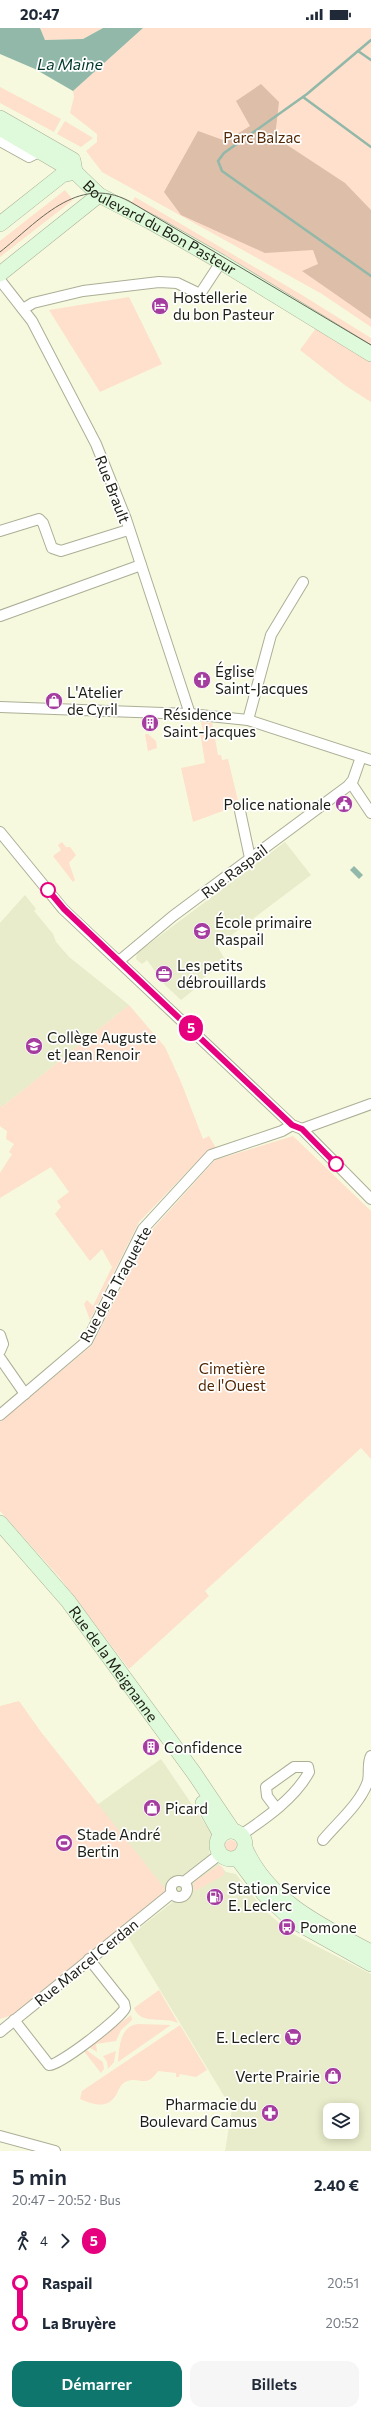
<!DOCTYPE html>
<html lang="fr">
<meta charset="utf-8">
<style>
:root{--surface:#fff;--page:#f6f6f7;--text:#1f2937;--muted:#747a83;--accent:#0f766e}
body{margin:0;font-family:Commissioner,sans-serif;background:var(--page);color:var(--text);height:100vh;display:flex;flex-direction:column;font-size:15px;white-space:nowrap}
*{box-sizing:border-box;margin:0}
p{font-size:13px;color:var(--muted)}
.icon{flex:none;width:22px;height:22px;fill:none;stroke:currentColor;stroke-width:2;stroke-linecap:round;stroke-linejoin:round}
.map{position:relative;height:2123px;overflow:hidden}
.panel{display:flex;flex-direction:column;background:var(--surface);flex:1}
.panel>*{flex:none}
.badge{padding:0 8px;border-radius:13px;font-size:14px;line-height:26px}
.buttons{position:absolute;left:323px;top:2075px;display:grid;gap:8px}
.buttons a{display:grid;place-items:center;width:36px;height:36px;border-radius:8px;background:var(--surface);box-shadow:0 2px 10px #0003;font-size:20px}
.map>.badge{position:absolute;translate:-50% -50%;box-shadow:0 0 0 2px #fff}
.legs{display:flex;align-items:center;gap:6px;height:44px;padding:0 12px;font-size:13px}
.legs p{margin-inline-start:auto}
.summary{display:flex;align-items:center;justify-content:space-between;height:68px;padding:0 12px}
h1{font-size:22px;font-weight:600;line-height:30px}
.primary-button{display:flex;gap:8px;margin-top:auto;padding:8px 12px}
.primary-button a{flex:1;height:46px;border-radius:12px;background:var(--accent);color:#fff;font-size:16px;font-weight:600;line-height:46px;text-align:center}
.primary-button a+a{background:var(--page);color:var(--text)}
ul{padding:0 12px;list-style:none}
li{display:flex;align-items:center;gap:14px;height:40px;font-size:15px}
li i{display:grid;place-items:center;width:6px;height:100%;margin:0 5px;background:currentColor}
li i::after{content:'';width:10px;height:10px;margin:-5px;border:3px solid;border-radius:50%;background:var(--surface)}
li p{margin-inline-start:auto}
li:first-child i{background:linear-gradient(#0000 50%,currentColor 0)}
li:last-child i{background:linear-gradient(currentColor 50%,#0000 0)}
.status{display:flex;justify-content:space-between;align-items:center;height:28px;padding:0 20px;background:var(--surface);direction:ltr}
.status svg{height:11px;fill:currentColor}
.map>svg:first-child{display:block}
</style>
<div class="status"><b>20:47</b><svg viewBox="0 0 49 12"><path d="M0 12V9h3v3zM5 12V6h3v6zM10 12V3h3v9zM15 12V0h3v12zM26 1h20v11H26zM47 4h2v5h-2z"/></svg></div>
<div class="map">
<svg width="371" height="2123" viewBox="0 0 371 2123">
<rect width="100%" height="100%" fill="#f6f9de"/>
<!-- built -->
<g fill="#e8ecca" fill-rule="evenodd">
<path d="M285 814 311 847 217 918 226 933 194 957 196 960 181 972 165 957 147 932 142 936 136 931 137 925Z"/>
<path d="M25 867 36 881 34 883 53 906 56 914 69 929 129 977 2 1079 0 1076V895Z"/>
<path d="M161 1731 212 1806 209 1825 226 1844 236 1846 263 1881 291 1905 371 1946V2123H225L232 2081 128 1909 174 1873 97 1777ZM330 2082H352V2104H330Z"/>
</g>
<!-- green -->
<g fill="#fee0cc">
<path d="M40 0H103L83 11 45 12Z"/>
<path d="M143 0H371V299L322 266 102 144 86 123 97 114V106L70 85 74 69 73 63Z"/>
<path d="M0 59 61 91 54 104 0 75Z"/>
<path d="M65 93 93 110 81 119 57 106Z"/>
<path d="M65 162 73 172 0 229V213Z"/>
<path d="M135 169 302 267 371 310V320L131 176Z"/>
<path d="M129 269 162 336 100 364 49 282Z"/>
<path d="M319 296 371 330V374L346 358 300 322Z"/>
<path d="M201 694 212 695 218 727H221L222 732 228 731 239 777 193 794 181 740 205 735 200 704 203 703Z"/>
<path d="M145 706H148L156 713 157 720 148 723Z"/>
<path d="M62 814 66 819H70L76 827 69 835 75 852 73 854 53 828 61 822 58 817Z"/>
<path d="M129 977 165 1019 181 1054 203 1111 209 1108 216 1120 208 1122 139 1194 90 1292 84 1276 87 1272 93 1278 112 1239 102 1221 90 1233 55 1186 61 1179 57 1173 69 1164 51 1139 0 1170V1145L12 1126 9 1124 14 1116 6 1111 7 1103 0 1098V1076L2 1079Z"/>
<path d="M293 1108 371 1183V1431L361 1420 205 1563 209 1568 129 1641 60 1550 0 1483V1394L92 1317 149 1205 215 1132Z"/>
<path d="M19 1673 41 1704 166 1862 12 1987 0 1991V1678Z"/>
<circle cx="231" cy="1818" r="6"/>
<path d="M219 1837 223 1840 224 1847 195 1863 193 1857 195 1853Z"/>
<path d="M159 1962 177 1993 178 1995C163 1988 141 1998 134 1980Z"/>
<path d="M131 1987 132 1992 121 2002 116 2013 96 2016 97 2024 89 2019Z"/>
<path d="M139 1996 171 1997 118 2034C119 2020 120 1997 139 1996Z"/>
<path d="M180 1997 207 2042 196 2049 180 2046 179 2049H176V2045L158 2043C145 2062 140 2047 125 2054 120 2057 119 2062 116 2067 107 2082 92 2076 80 2071L82 2063Z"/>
<path d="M85 2021 103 2034 104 2041 101 2045 83 2022Z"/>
<path d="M116 2023 114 2034 108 2041 107 2034 103 2028Z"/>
</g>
<!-- forest -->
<path fill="#ddbea8" d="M261 56 279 74 275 109 345 155 371 182V291L302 243 318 236 313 222 265 225 181 187 164 164 198 103 226 113 250 98 236 73Z"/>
<!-- water -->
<g fill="#91b8a9">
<path d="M0 0H40L45 12 83 11 103 0H143L73 63 35 41 0 26Z"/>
<path d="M354 838 363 847 359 851 350 842Z"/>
</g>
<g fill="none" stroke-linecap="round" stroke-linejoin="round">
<!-- stream -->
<g stroke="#91b8a9" stroke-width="2.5">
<path d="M371 12 307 66 224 125 218 133 222 143 371 248"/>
<path d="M358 23 371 32"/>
<path d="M303 69 371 119"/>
</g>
<defs>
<g id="street">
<path d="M0 113 29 129 39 124"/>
<path d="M0 252 32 293 96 416 126 491 190 686"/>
<path d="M23 281 33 275 83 263 159 254 177 255 200 266 221 234"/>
<path d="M0 503 39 491 43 495 52 520 61 523 128 502"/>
<path d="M0 588 141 537"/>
<path d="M0 679 190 686 248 692 371 732"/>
<path d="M248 692 271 607 303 554"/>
<path d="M351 755 371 785"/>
<path d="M240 783 250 830"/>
<path d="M0 804 63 881 292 1097 302 1101 371 1171"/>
<path d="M119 933 173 888 348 758 353 752 361 729"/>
<path d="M302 1101 371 1076"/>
<path d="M0 1307 3 1316 0 1323"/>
<path d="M0 1330 25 1366"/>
<path d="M0 1387 87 1313 143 1201 211 1127 282 1103 292 1097"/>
<path d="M241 1807C266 1790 295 1770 309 1744L308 1739H294L266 1759 267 1768 276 1780"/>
<path d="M323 1812C337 1795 361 1775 368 1753 370 1744 367 1736 371 1728"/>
<circle cx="179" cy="1861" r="8"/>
<path d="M184 1854 220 1826"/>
<path d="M14 1992 49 2037C59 2038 121 1990 125 1980L124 1975 89 1931"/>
<path d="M0 2004 172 1865"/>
<path d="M0 2108 55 2123"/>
</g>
<g id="secondary">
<path d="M0 90 73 132 75 144"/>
<path id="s1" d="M0 100 75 144 99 167 151 194 221 234 371 326"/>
<path d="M0 196 62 147 75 144"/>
<path d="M0 246 99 167"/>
<path id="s2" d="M0 1495 68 1573 194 1745 233 1803"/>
<path d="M203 1775 221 1807"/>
<circle cx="231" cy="1817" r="14"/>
<path d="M245 1820C268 1873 322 1898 371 1924"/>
<path d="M237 1830 264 1866 292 1892 371 1936"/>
</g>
</defs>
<!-- street casing -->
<use href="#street" stroke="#acaf96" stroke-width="12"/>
<!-- secondary casing -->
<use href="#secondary" stroke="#acaf96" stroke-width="16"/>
<!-- street -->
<use href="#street" stroke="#fff" stroke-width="10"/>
<!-- secondary -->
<use href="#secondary" stroke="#defada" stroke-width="15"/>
<!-- tram -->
<path stroke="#666758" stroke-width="1" d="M0 224C38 194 77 146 129 173L371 317"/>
</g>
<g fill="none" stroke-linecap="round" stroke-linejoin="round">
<defs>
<path id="line-1" d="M48 862 64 881 292 1097 302 1101 336 1136"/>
</defs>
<!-- line-1 casing -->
<use href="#line-1" stroke="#fff" stroke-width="9"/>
<!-- line-1 -->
<use href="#line-1" stroke="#e6007e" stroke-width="6"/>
</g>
<!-- icons -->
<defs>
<symbol id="hotel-disc" viewBox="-11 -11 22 22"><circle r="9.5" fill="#a53da0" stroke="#fff"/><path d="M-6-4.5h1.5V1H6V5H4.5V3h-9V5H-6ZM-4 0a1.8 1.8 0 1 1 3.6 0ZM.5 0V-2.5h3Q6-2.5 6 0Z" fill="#fff"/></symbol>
<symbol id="church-disc" viewBox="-11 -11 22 22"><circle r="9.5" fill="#a53da0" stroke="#fff"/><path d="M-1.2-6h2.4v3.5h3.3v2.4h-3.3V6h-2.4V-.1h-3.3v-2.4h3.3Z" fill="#fff"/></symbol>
<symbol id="shop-disc" viewBox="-11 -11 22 22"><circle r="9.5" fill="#a53da0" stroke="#fff"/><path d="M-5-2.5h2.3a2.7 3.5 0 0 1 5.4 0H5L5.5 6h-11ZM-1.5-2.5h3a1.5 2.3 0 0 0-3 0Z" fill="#fff"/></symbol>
<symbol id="building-disc" viewBox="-11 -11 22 22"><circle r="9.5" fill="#a53da0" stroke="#fff"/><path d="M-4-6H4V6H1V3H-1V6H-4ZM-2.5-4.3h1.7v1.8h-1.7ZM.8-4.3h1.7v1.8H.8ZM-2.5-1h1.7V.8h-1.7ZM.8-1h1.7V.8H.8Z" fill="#fff"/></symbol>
<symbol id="civic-disc" viewBox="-11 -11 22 22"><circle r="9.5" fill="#a53da0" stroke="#fff"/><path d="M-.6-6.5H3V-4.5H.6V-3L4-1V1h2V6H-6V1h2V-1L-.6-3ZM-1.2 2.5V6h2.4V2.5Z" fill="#fff"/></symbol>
<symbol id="school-disc" viewBox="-11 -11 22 22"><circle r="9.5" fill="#a53da0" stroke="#fff"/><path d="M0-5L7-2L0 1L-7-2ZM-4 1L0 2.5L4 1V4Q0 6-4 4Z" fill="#fff"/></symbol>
<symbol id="office-disc" viewBox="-11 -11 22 22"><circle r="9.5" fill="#a53da0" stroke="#fff"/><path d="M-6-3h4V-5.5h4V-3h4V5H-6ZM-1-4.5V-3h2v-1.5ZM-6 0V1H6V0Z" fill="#fff"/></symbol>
<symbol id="stadium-disc" viewBox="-11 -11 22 22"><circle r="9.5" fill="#a53da0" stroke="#fff"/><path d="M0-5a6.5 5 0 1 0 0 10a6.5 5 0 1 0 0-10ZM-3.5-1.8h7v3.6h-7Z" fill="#fff"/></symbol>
<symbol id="fuel-disc" viewBox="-11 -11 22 22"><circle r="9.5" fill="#a53da0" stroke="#fff"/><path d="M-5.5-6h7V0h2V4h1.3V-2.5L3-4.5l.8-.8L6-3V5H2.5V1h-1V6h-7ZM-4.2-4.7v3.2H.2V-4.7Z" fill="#fff"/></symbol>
<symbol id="bus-disc" viewBox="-11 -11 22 22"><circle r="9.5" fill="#a53da0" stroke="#fff"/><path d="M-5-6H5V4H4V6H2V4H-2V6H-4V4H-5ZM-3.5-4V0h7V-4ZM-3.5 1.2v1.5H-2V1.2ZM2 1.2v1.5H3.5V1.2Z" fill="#fff"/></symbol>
<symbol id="supermarket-disc" viewBox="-11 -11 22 22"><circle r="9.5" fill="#a53da0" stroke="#fff"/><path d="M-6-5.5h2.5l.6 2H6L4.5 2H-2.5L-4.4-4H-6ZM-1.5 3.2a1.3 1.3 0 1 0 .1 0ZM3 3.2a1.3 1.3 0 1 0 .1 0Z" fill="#fff"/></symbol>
<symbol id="pharmacy-disc" viewBox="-11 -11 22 22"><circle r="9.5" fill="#a53da0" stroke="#fff"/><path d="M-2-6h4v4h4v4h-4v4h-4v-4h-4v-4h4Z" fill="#fff"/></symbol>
</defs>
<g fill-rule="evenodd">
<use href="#hotel-disc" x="150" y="268" width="20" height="20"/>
<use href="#church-disc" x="192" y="642" width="20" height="20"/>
<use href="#shop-disc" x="44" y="663" width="20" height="20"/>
<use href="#building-disc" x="140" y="685" width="20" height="20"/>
<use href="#civic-disc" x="334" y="766" width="20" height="20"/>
<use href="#school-disc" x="192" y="893" width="20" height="20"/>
<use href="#office-disc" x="154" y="936" width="20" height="20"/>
<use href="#school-disc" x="24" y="1008" width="20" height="20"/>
<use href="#building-disc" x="141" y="1709" width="20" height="20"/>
<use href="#shop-disc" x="142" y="1770" width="20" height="20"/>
<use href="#stadium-disc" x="54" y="1805" width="20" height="20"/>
<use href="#fuel-disc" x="205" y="1859" width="20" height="20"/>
<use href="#bus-disc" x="277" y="1889" width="20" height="20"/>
<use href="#supermarket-disc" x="283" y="1999" width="20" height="20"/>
<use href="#shop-disc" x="323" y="2038" width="20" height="20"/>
<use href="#pharmacy-disc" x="260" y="2075" width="20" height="20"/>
</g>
<!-- markers -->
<g fill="#fff" stroke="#e6007e" stroke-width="2">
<circle cx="48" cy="862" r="7"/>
<circle cx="336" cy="1136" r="7"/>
</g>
<g text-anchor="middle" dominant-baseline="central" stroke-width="3.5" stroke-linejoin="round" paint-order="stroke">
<!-- park labels -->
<g font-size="15" fill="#522804" stroke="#fff">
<text x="262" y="109">Parc Balzac</text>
<text x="232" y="1340">Cimetière<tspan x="232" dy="17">de l'Ouest</tspan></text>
</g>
<!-- street labels -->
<g font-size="15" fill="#1c1d14" stroke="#fff">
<text stroke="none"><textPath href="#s1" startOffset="189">Boulevard du Bon Pasteur</textPath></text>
<text transform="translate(113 461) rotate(69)">Rue Brault</text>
<text transform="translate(234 843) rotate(-37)">Rue Raspail</text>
<text transform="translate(115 1256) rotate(-61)">Rue de la Traquette</text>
<text stroke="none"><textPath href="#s2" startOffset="181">Rue de la Meignanne</textPath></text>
<text transform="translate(86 1934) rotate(-39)">Rue Marcel Cerdan</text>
</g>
<!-- poi labels -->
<g font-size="15" fill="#1c1d14" stroke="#fff" text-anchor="start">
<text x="173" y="269">Hostellerie<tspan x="173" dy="17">du bon Pasteur</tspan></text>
<text x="215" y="643">Église<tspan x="215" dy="17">Saint-Jacques</tspan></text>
<text x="67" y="664">L'Atelier<tspan x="67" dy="17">de Cyril</tspan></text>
<text x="163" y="686">Résidence<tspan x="163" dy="17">Saint-Jacques</tspan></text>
<text x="331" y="776" text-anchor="end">Police nationale</text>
<text x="215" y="894">École primaire<tspan x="215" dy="17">Raspail</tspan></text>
<text x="177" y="937">Les petits<tspan x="177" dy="17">débrouillards</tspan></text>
<text x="47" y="1009">Collège Auguste<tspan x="47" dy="17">et Jean Renoir</tspan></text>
<text x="164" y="1719">Confidence</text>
<text x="165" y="1780">Picard</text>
<text x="77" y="1806">Stade André<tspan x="77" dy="17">Bertin</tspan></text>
<text x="228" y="1860">Station Service<tspan x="228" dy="17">E. Leclerc</tspan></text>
<text x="300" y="1899">Pomone</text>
<text x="280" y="2009" text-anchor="end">E. Leclerc</text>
<text x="320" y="2048" text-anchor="end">Verte Prairie</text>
<text x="257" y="2076" text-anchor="end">Pharmacie du<tspan x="257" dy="17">Boulevard Camus</tspan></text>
</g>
<!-- water labels -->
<g font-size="16" font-style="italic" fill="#003729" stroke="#fff">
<text x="70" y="35">La Maine</text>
</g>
</g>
</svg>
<div class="buttons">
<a><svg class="icon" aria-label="layers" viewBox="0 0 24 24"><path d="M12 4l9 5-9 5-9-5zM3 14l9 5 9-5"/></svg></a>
</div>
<b class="badge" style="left:191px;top:1000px;background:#e6007e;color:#fff">5</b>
</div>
<section class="panel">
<div class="summary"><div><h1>5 min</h1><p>20:47 – 20:52 · Bus</p></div><b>2.40 €</b></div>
<div class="legs"><svg class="icon" aria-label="walk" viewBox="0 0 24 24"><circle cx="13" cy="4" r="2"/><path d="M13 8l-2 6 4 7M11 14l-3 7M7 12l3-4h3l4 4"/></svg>4<svg class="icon" aria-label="forward" viewBox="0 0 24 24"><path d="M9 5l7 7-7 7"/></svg><b class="badge" style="background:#e6007e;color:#fff">5</b></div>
<ul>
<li><i style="color:#e6007e"></i><b>Raspail</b><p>20:51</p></li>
<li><i style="color:#e6007e"></i><b>La Bruyère</b><p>20:52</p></li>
</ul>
<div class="primary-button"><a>Démarrer</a><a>Billets</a></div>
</section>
